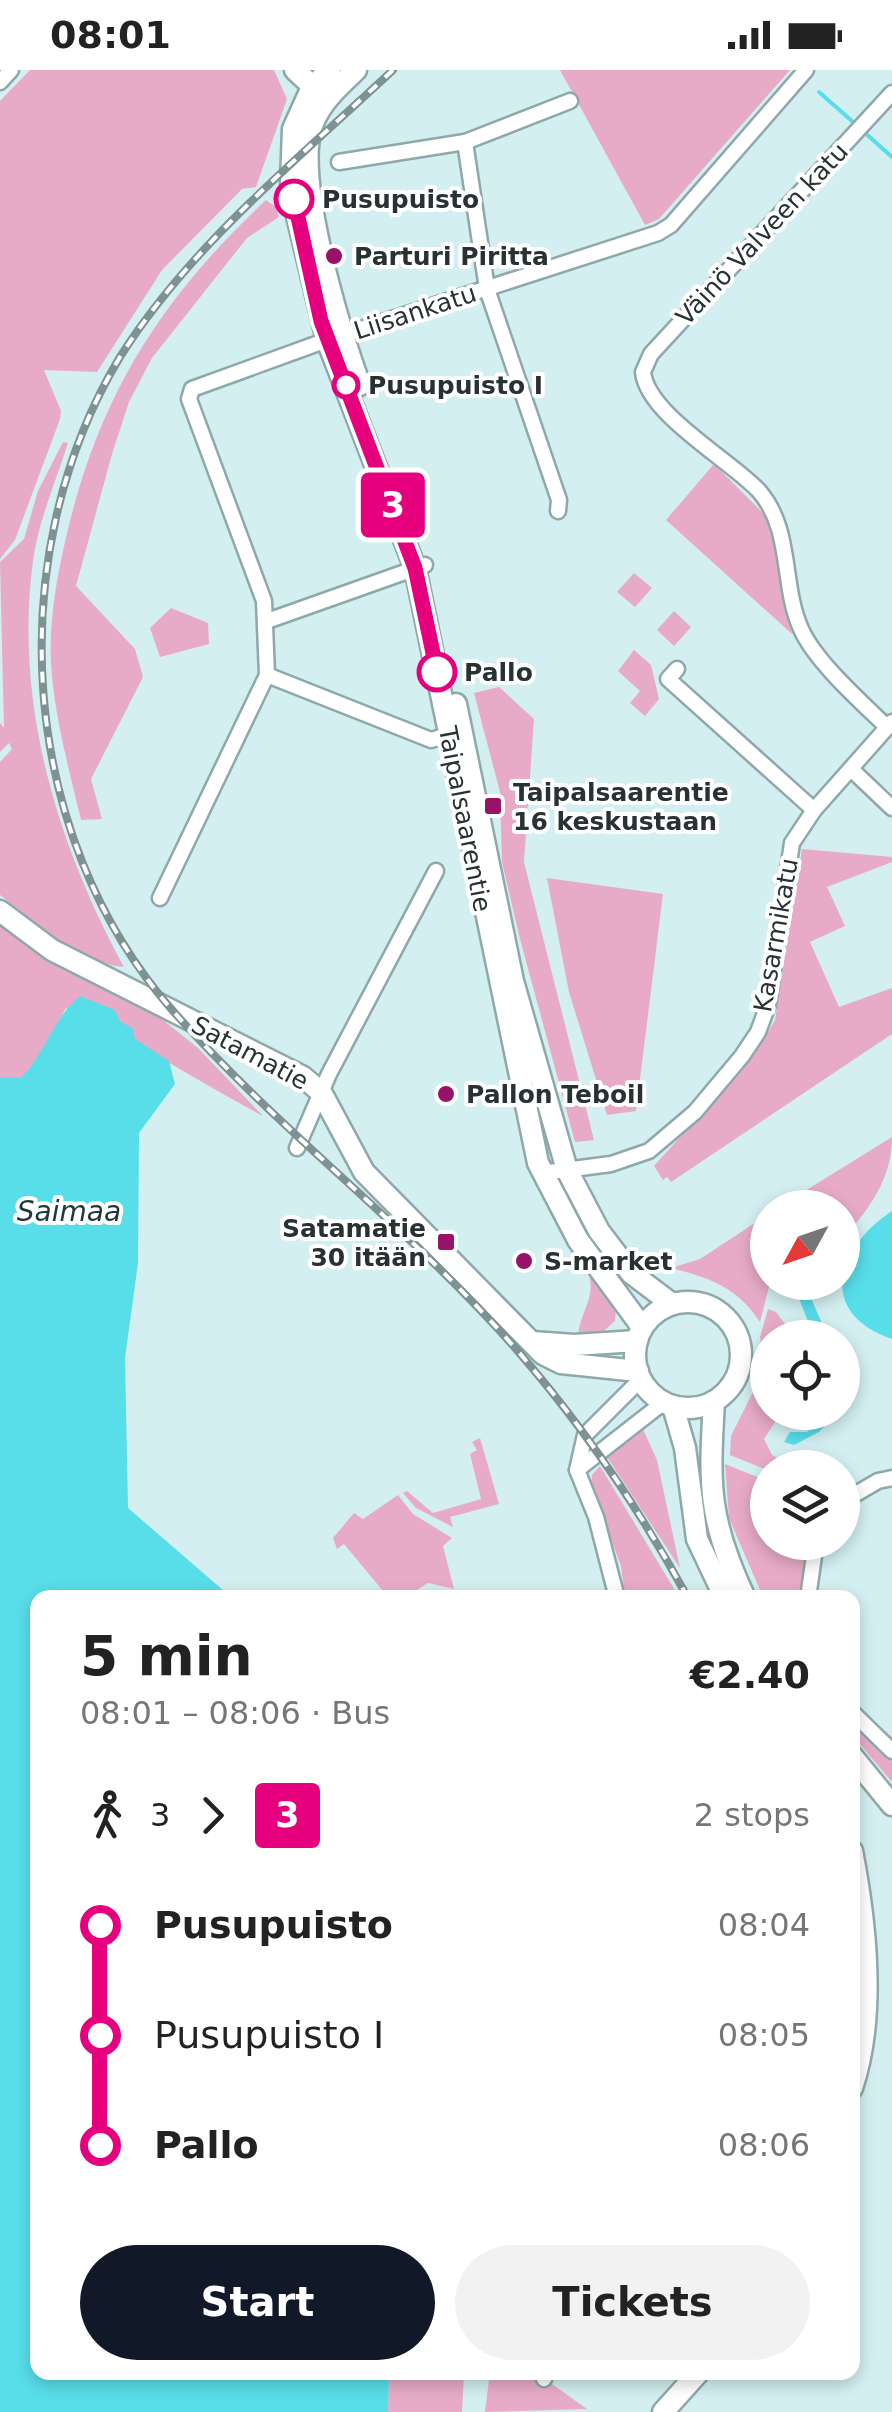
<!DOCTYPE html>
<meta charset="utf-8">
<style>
:root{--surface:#fff;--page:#f2f2f2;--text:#222;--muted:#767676;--accent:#111827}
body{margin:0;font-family:"DejaVu Sans",sans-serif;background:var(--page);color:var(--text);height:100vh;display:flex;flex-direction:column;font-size:38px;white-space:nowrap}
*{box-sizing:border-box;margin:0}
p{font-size:32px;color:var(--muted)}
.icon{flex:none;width:55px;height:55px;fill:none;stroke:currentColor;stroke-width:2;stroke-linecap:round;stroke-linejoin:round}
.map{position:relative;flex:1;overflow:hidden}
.sheet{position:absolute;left:30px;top:1520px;width:830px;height:790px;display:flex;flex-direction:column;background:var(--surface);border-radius:20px;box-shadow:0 5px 15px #0003}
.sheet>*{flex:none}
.badge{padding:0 20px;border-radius:8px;font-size:35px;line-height:65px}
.needle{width:65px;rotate:230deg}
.tools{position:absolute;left:750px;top:1120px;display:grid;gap:20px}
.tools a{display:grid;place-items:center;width:110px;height:110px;border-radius:50%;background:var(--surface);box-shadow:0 5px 15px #0003;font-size:50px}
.map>.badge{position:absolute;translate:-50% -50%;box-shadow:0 0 0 5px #fff}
.legs{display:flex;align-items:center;gap:15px;height:110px;padding:0 50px;font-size:32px}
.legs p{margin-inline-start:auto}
.overview{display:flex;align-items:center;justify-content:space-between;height:170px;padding:0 50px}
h1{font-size:55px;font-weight:700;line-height:75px}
.cta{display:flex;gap:20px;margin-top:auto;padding:20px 50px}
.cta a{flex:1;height:115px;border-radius:60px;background:var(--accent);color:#fff;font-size:40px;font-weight:700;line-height:115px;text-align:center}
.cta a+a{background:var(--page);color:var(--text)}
ul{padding:0 50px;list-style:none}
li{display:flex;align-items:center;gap:35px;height:110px;font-size:38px}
li i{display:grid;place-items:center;width:15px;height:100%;margin:0 12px;background:currentColor}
li i::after{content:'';width:25px;height:25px;margin:-12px;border:8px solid;border-radius:50%;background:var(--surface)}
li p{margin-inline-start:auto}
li:first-child i{background:linear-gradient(#0000 50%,currentColor 0)}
li:last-child i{background:linear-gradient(currentColor 50%,#0000 0)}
.status{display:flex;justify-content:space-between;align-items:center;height:70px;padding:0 50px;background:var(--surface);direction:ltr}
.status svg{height:28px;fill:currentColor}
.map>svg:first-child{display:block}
</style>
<div class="status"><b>08:01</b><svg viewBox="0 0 49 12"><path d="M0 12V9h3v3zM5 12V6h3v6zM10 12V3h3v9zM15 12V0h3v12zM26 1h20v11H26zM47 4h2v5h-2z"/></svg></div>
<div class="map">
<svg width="892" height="2342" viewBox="0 0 892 2342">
<rect width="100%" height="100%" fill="#d3eff1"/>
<!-- green -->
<g fill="#e7abc8">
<path d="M30 0H274L287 29 256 117 242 119 162 200 97 302 44 300 61 341 60 349 15 470 0 489V31Z"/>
<path d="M560 0H790L659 149 645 155Z"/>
<path d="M266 130 276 137 279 147 247 168 152 288 129 332 112 384 76 516 135 579 143 607 91 709 102 749 81 750C69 699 54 645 51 593 49 552 56 512 65 472 97 329 159 230 266 130Z"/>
<path d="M63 372 68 373C56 411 38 452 33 491 14 633 57 774 124 897 80 894 34 850 0 825V692L12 679 9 673 0 682V653L4 658 0 492 24 469 38 421Z"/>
<path d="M714 394 769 449 778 473 792 564 666 450Z"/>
<path d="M634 503 652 518 635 537 617 522Z"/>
<path d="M171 538 208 553 209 574 160 587 150 558Z"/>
<path d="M674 541 691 557 674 576 657 560Z"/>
<path d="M634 580 651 595 659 629 645 646 630 633 640 621 618 601Z"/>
<path d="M499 617 534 649 524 792 594 1070 575 1072 520 869 502 792 500 722 474 623Z"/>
<path d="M802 779 892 787V792L827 817 845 856 810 872 839 937 892 918V964L671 1112 667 1107 663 1110 654 1096 754 985 775 950Z"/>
<path d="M547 808 663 824 636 1041 607 1045 569 922Z"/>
<path d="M0 851 70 902 158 946 198 978 263 1046C196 1011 135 969 66 938L38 991 21 1009 0 1007Z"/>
<path d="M892 1067C892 1108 870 1139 843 1168L842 1138 779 1137Z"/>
<path d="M767 1145 770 1213 760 1252C737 1217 710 1208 671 1198L700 1189Z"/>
<path d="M583 1192 616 1238 615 1251 597 1267H578C580 1238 602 1223 583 1192Z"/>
<path d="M768 1239 776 1242 795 1267 768 1268V1342L814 1343 800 1349H777L764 1369 772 1385 795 1397 767 1400 730 1385 731 1366 765 1298 760 1267Z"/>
<path d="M641 1355 657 1390 680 1498 607 1387Z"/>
<path d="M480 1368 499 1434 450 1447 453 1457 416 1438 403 1423 407 1421 433 1443 481 1429 470 1384 477 1380 472 1372Z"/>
<path d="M725 1394 767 1411 768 1472 813 1473 805 1527H763L729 1448Z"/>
<path d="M600 1396 679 1527H625L621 1496 591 1414 592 1405Z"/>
<path d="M398 1425 413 1444 452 1468 443 1476 454 1519 428 1513 406 1527H388L344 1474 337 1479 333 1468 354 1443 363 1449Z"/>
<path d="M852 1647 892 1684V1712L853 1666Z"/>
<path d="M490 2302 547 2303 545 2309 587 2339 485 2342Z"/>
<path d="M389 2303H464L462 2342H388Z"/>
</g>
<!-- water -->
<g fill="#58dee9">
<path d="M80 926 115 940 120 951 133 959 135 969 169 991 175 1014 139 1063 138 1193 125 1288 128 1438 231 1527 38 1528V2302L389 2303 388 2342H0V1007L21 1008C45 984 53 948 80 926Z"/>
<path d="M892 1141V1269C816 1243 836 1178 892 1141Z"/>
<path d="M793 1213H811L810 1226 828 1267H814Z"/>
<path d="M829 1342 837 1343 819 1362 794 1375 784 1372 790 1362H807Z"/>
</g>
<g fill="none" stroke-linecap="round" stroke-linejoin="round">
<!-- stream -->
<g stroke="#58dee9" stroke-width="4">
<path d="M819 22 852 51"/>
<path d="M864 62 892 87"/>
</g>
<defs>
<g id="street">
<path d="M0 12 11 0"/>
<path d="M465 72 487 219 559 430 558 441"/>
<path d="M339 92 465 72 570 31"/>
<path d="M267 551 425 495"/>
<path d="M677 599 668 609 814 740"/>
<path d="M267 605 431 670 458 662"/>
<path d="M887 657C861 632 815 591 801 559 781 515 793 460 759 421 730 390 647 344 643 302L651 284 892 23"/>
<path d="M851 699 892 738"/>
<path d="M160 828 267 605 264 531 189 329 192 319 327 270 658 163 671 155 806 0"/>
<path d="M297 1078 329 1004 436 801"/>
<path d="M542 1103 611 1094 649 1081 695 1042 742 986 758 962 768 935 792 773 814 740 892 652"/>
<path d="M577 1400 664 1332"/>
<path d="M842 1432 878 1411 892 1408"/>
<path d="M617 1528 596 1447 577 1400 585 1365 641 1309"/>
<path d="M808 1528 816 1472"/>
<path d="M852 1642 892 1681"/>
<path d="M544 2309 547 2302"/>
</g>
<g id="secondary">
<path d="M295 0 321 24"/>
<path d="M330 0 312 17 293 59 291 112 297 146 327 270 415 498 538 1093 578 1170 642 1257"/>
<path d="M356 0C339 16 322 31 313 53 292 104 340 262 360 315"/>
<path d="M456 634 513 911 567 1100 599 1161 631 1203 672 1234"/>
<path d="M0 841 52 880 303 1007 321 1022 364 1102 543 1284 561 1293 638 1301"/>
<circle cx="688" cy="1285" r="53"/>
<path d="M532 1272 574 1275 637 1271"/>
<path d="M714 1332C709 1415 708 1450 745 1528"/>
<path d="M673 1336 685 1378 697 1469 725 1528"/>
<path d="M852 1686 892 1735"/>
<path d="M852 1781C866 1853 876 1947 852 2018"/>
<path d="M663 2342 699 2302"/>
</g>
</defs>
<!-- street casing -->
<use href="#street" stroke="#8ea8ab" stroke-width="19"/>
<!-- secondary casing -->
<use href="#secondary" stroke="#8ea8ab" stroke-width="25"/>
<!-- street -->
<use href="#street" stroke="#fff" stroke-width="14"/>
<!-- secondary -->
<use href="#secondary" stroke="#fff" stroke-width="20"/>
<defs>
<path id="rail" d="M393 0C298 89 190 176 120 287 0 486 18 765 173 941 279 1061 410 1158 516 1279 583 1356 639 1438 688 1528"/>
</defs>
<!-- rail casing -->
<use href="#rail" stroke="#7f9293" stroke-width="8"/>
<!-- rail -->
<use href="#rail" stroke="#fff" stroke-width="4" stroke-dasharray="11" stroke-linecap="butt"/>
</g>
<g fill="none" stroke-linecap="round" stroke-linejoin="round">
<defs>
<path id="line-1" d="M294 129 321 251 415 498 437 602"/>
</defs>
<!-- line-1 casing -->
<use href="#line-1" stroke="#fff" stroke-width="22"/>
<!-- line-1 -->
<use href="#line-1" stroke="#e6007e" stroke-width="15"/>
</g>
<!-- markers -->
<g fill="#fff" stroke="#e6007e" stroke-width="5">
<circle cx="294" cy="129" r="18"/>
<circle cx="346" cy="315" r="12"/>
<circle cx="437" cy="602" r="18"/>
</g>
<g fill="#981368" stroke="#fff" stroke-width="4">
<circle cx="334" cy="186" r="10"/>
<rect x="483" y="726" width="20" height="20" rx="5"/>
<circle cx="446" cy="1024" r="10"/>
<rect x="436" y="1162" width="20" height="20" rx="5"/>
<circle cx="524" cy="1191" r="10"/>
</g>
<g text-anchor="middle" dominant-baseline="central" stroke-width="8" stroke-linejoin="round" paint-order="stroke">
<!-- stop labels -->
<g font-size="25" font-weight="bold" fill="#283233" stroke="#fff" text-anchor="start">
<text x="322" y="129">Pusupuisto</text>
<text x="368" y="315">Pusupuisto I</text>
<text x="464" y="602">Pallo</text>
</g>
<!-- street labels -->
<g font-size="25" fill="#283233" stroke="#fff">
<text transform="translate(762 164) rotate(-47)">Väinö Valveen katu</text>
<text transform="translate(415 242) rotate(-18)">Liisankatu</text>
<text transform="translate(465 749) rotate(79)">Taipalsaarentie</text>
<text transform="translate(776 865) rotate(-80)">Kasarmikatu</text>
<text transform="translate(250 983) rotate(28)">Satamatie</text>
</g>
<!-- poi labels -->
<g font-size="25" font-weight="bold" fill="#283233" stroke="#fff" text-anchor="start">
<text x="354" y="186">Parturi Piritta</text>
<text x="513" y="722">Taipalsaarentie<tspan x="513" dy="29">16 keskustaan</tspan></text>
<text x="466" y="1024">Pallon Teboil</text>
<text x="426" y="1158" text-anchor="end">Satamatie<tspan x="426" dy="29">30 itään</tspan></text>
<text x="544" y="1191">S-market</text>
</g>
<!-- water labels -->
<g font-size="28" font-style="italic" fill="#21383a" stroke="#fff">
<text x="69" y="1141">Saimaa</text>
</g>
</g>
</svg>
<div class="tools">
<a><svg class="needle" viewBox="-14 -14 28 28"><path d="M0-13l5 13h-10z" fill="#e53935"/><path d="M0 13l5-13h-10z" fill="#767676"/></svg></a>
<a><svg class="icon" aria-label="locate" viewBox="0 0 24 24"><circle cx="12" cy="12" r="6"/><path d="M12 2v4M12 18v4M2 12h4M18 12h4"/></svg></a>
<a><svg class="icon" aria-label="layers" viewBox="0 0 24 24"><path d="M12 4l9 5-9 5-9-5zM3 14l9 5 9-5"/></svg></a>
</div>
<b class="badge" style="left:393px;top:435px;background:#e6007e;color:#fff">3</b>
<section class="sheet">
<div class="overview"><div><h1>5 min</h1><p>08:01 – 08:06 · Bus</p></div><b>€2.40</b></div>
<div class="legs"><svg class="icon" aria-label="walk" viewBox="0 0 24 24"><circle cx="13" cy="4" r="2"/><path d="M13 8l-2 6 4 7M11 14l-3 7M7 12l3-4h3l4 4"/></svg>3<svg class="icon" aria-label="forward" viewBox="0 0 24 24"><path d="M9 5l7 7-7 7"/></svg><b class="badge" style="background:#e6007e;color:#fff">3</b><p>2 stops</p></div>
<ul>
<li><i style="color:#e6007e"></i><b>Pusupuisto</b><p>08:04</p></li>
<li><i style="color:#e6007e"></i><span>Pusupuisto I</span><p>08:05</p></li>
<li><i style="color:#e6007e"></i><b>Pallo</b><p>08:06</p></li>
</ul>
<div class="cta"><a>Start</a><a>Tickets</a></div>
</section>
</div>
